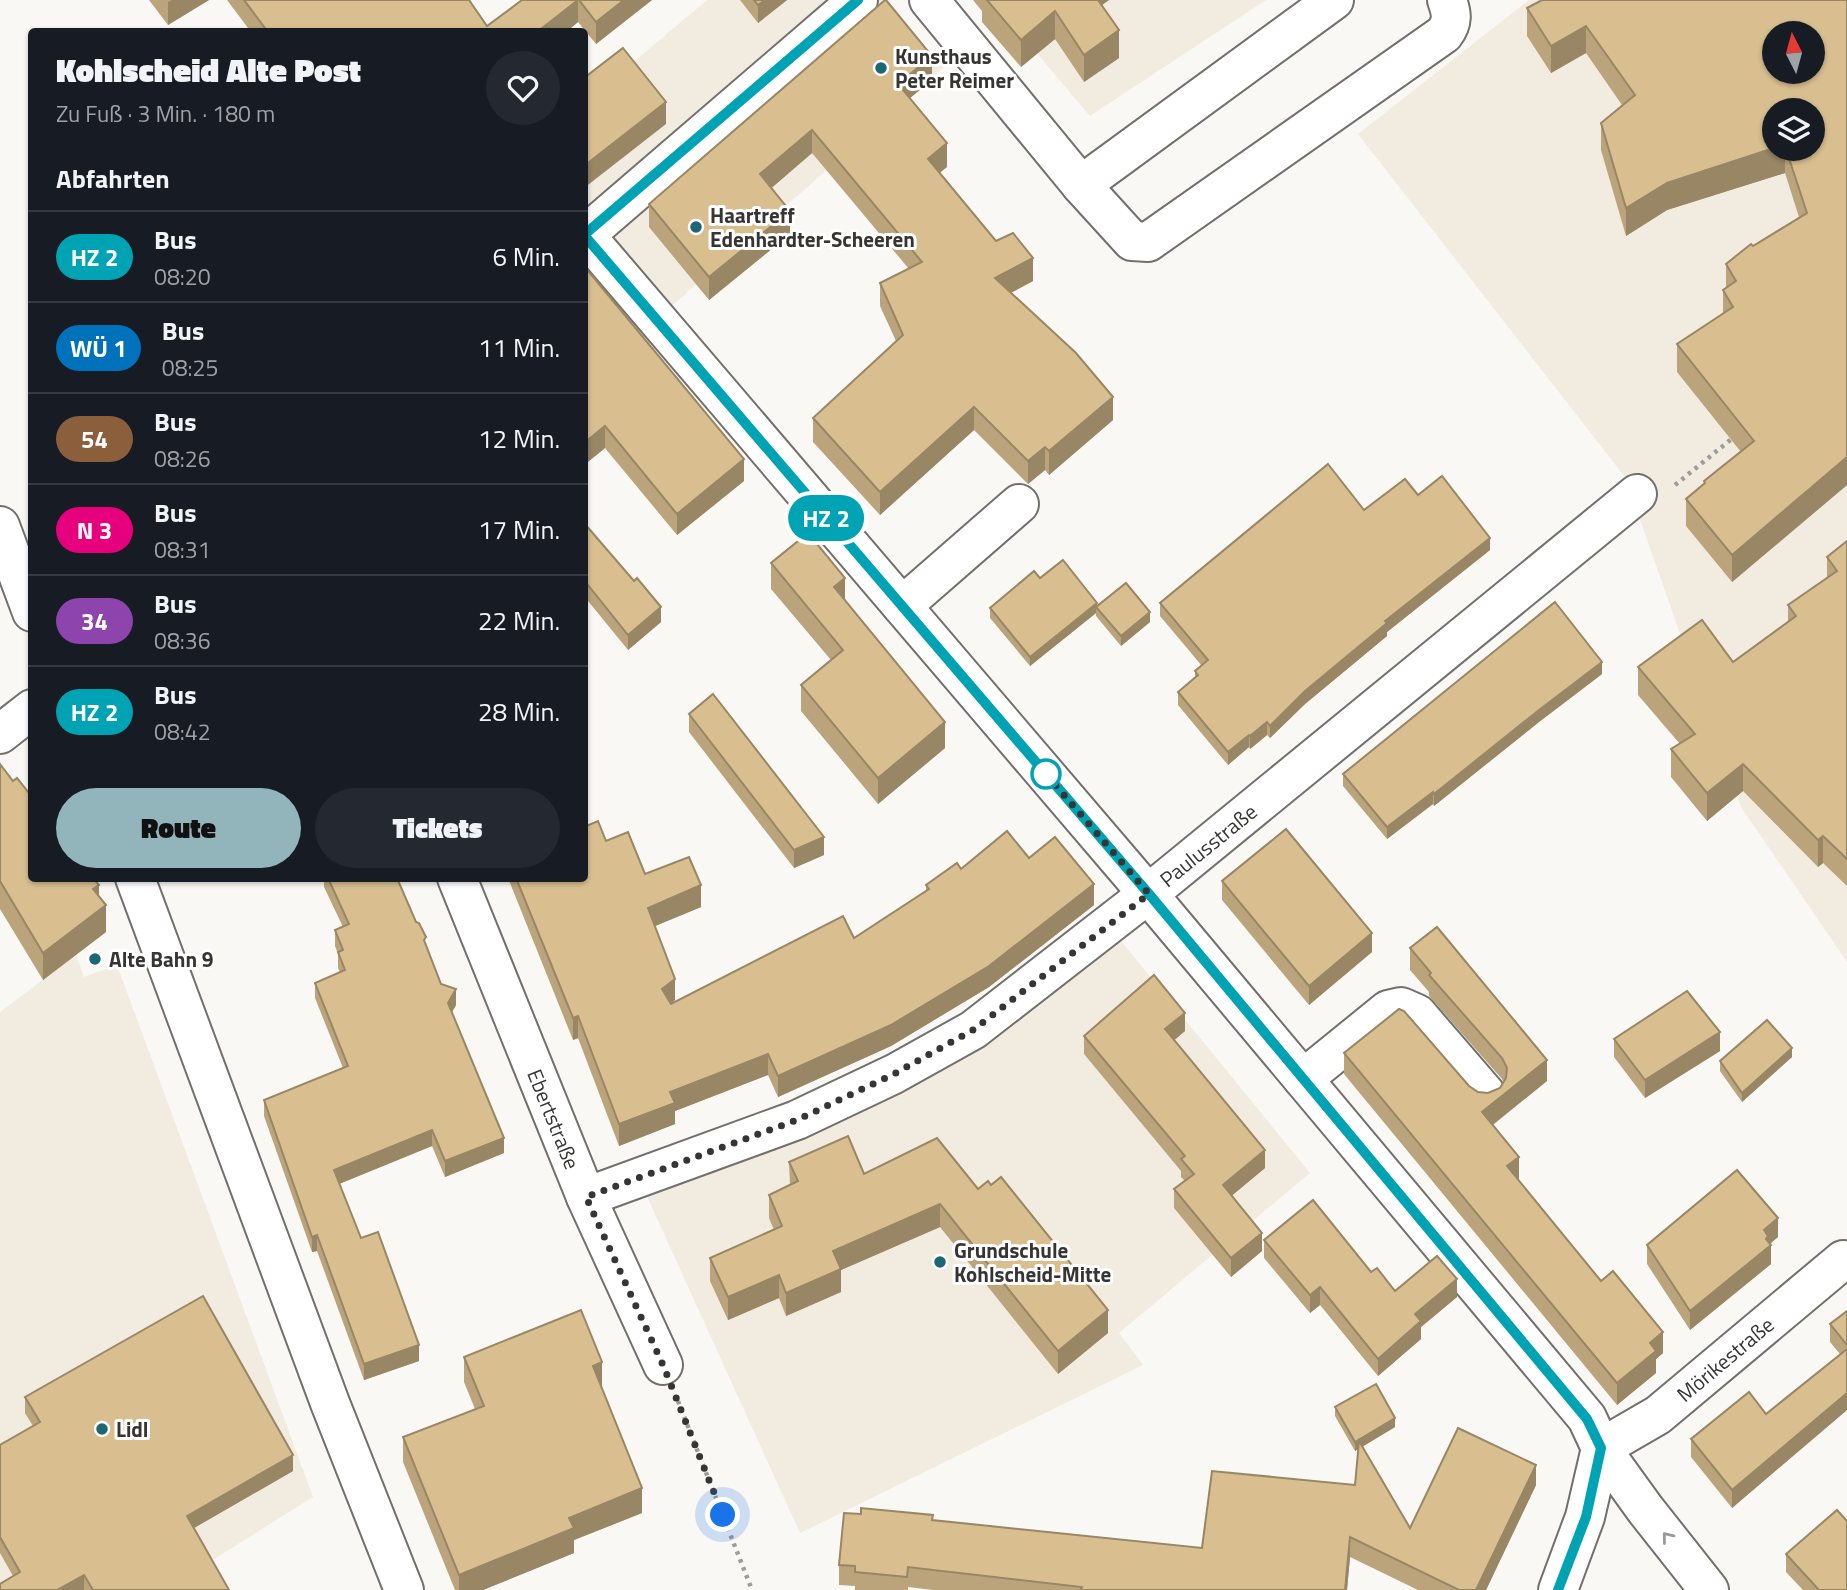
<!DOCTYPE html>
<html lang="de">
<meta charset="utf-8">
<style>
:root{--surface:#171b24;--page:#242831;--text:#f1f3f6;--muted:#9ea1a6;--line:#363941;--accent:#92b4bb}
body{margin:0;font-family:"Titillium Web",sans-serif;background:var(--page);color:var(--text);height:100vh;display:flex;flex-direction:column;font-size:26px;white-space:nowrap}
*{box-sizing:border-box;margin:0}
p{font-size:23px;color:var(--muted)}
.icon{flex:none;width:38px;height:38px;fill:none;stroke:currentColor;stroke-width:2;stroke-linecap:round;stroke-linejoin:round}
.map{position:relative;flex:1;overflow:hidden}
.details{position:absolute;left:28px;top:28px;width:560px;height:854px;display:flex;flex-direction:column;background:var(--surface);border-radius:7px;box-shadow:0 2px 5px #0004}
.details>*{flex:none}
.badge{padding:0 14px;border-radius:23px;font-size:24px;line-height:46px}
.needle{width:46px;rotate:354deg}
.controls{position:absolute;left:1762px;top:21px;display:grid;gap:14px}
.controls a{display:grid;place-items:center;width:63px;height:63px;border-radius:50%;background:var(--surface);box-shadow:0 2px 5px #0004;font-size:35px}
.you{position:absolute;width:35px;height:35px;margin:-18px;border:5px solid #fff;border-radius:50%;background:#1a73e8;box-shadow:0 0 0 10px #1a73e833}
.map>.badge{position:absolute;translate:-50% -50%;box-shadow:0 0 0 4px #fff}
h2{padding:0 28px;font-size:26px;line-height:63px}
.round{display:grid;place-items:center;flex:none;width:74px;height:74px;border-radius:37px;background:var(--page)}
.summary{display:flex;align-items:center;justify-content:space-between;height:119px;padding:0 28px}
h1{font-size:33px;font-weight:800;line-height:52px}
.action{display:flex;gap:14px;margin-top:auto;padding:14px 28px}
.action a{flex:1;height:80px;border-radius:42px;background:var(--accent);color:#111;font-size:28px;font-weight:800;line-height:80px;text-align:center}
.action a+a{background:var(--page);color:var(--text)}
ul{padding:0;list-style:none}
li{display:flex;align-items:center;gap:21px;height:91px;padding:0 28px;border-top:2px solid var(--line)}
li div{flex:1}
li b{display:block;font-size:26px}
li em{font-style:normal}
li .badge{min-width:77px;font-weight:700;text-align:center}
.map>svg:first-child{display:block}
</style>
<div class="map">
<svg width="1847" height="1590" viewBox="0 0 1847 1590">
<rect width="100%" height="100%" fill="#faf8f4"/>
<!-- built -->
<g fill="#f1ebe0" fill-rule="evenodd">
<path d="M707 0H883L943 68 585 382V103Z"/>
<path d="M992 0H1266L1090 116Z"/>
<path d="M1529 0H1847V962L1741 807 1625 477 1358 134ZM1774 33H1813V72H1774ZM1774 110H1813V149H1774Z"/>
<path d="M1121 941 1310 1173 1119 1333 1143 1365 800 1533 645 1192 983 1041Z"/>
<path d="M76 955 84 977 117 965 313 1497 165 1590H0V1012Z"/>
</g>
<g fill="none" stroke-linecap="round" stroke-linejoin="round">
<defs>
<g id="minor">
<path d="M929 0 1081 185 1334 0"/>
<path d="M1081 185 1132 241 1148 242 1444 34C1453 22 1452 14 1447 0"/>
<path d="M585 235 858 0"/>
<path d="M0 526 32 612"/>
<path d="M902 606 1019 504"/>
<path d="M135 878 330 1403 404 1590"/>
<path d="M457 878 586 1197 663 1365"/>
<path d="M1303 1079 1388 1010 1401 1007 1417 1014 1485 1093"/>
<path d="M586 1197 797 1120 894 1074 973 1030 1148 894 1637 494"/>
<path d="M1709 1590 1645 1509 1601 1448 1658 1415 1843 1260"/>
</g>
<g id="major">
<path d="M585 235 1148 894 1587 1418 1601 1448 1585 1517 1558 1590"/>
<path d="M0 734 32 709"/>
</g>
</defs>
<!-- minor casing -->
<use href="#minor" stroke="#72706d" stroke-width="42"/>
<!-- major casing -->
<use href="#major" stroke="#72706d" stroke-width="42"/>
<!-- path -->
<g stroke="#9e9c9a" stroke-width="4.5" stroke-dasharray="3.5 5" stroke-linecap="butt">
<path d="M1675 485 1734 437"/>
<path d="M678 1401 752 1590"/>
</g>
<!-- minor -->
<use href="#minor" stroke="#fff" stroke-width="38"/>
<!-- major -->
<use href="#major" stroke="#fff" stroke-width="38"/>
</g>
<!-- wall -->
<g fill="#bba47c" fill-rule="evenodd">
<path d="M149 0H209L168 25Z"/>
<path d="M227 0H469L487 26 522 0H652L596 44 578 22 566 32H251Z"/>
<path d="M740 0H787L758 23Z"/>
<path d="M885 0 932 80 909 98 947 167 940 172 996 241 1033 281 1011 293 1113 420 1049 475 1045 470 1028 484 974 430 880 515 813 442V418L896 341 880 306V283L909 269 812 153 771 188 790 234 709 300 649 227V204Z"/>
<path d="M973 0H1109L1102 5 1119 58 1084 82 1055 39 1021 67 982 22V11Z"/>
<path d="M1847 0V485L1732 582 1686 526V499L1704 485V481L1741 452 1677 372V344L1723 314V290L1726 288V264L1799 217 1785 173 1667 210 1626 236 1601 150V123L1622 105 1586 53 1551 73 1527 36V8ZM1774 110 1813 149H1774Z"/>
<path d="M584 266 744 481 677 535 605 448 584 465Z"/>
<path d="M1418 495 1490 550 1387 632V636L1305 704 1270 738 1267 735 1250 749 1249 747 1228 765 1178 705V692L1195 678V671L1202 666 1160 616V603L1364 510Z"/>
<path d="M584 523 661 622 628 650 584 596Z"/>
<path d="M1847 541V886L1823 863 1818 867 1743 791 1707 821 1671 777V749L1680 744 1638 695V667L1733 662 1788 622V605L1827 578V557Z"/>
<path d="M771 563 845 600 945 748 878 804 801 711V685L831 660 771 589Z"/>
<path d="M1040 578 1097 606 1150 622 1121 646 1096 616V613L1030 666 990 618V608Z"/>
<path d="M1602 674 1539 722 1434 806 1433 804 1387 839 1343 786V774Z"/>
<path d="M689 714 824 855 794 868 689 732Z"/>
<path d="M0 764 99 896 106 932 43 980 0 909Z"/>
<path d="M606 841 645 874 701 907 655 926 675 1000 671 1004 854 938 926 891V885L961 869 1029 858 1094 905 989 987 891 1046 778 1097 768 1075 675 1111V1124L619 1146 578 1038 573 1040 508 878H584Z"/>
<path d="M324 878H397L441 984 456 1005 452 1012 504 1153 445 1177 432 1146 339 1184 361 1238 419 1361 364 1380 317 1251 312 1252 264 1116V1100L343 1068 315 998V983L340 972 338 968V954L335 946V930L343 927 324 887Z"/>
<path d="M1222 881 1372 952 1309 1005 1222 900Z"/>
<path d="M1410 948 1547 1081 1493 1125 1519 1179 1518 1180 1601 1281 1663 1353 1656 1359V1373L1617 1405 1344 1074V1053L1469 1086 1478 1092 1488 1093 1500 1088 1503 1082 1502 1079 1429 996V992L1410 970Z"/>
<path d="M1185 1031 1174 1040 1265 1168 1231 1196 1262 1251 1231 1277 1174 1208V1189L1185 1181 1181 1177V1171L1084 1054V1036Z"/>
<path d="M1614 1039 1720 1051 1645 1098 1614 1057Z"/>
<path d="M1792 1057 1742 1102 1720 1071V1061Z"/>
<path d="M789 1162 864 1174 978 1189 1108 1333 1058 1374 940 1227 841 1270V1292L786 1316 779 1298 728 1320 710 1281V1258L774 1230 769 1218V1195L790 1185Z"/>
<path d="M1778 1237 1770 1244 1771 1264 1690 1330 1647 1264V1245Z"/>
<path d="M1264 1240 1371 1272 1395 1291 1457 1297 1421 1327V1339L1378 1376 1320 1305 1310 1313 1264 1258Z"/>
<path d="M1847 1311V1410L1732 1508 1691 1457V1439L1766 1414 1840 1354 1830 1342V1324Z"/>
<path d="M464 1357 602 1387 642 1513 574 1540V1553L483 1590H455L403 1462V1437L475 1409 464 1382Z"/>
<path d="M25 1397 293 1471 194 1528 229 1590H0L13 1576 0 1553V1445L33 1426 25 1413Z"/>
<path d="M1335 1407 1395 1427 1362 1447 1410 1528 1536 1485 1486 1590H1418L1350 1557 1347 1590H933L908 1587V1590H855V1586L839 1585V1565L933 1520 1202 1548 1355 1485 1358 1449 1355 1451 1335 1416Z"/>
<path d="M1786 1554 1847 1590H1803L1786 1572Z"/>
</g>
<!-- shaded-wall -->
<g fill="#988665">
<path d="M172 0H209L168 25V2Z"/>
<path d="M578 0V22L566 32H537Z"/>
<path d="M624 0H652L596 44V22Z"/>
<path d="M765 0H787L758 23V5Z"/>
<path d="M1089 0H1109L1089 14Z"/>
<path d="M1055 11V39L1021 67V40Z"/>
<path d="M1586 26V53L1551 73V46Z"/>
<path d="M1119 30V58L1084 82V55Z"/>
<path d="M932 56V80L898 108V84Z"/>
<path d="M666 102V124L584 188V166Z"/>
<path d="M812 130V153L760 198V174Z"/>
<path d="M947 143V167L928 182V159Z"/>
<path d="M1774 148 1785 149V173L1667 210 1626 236V208L1667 183Z"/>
<path d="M790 211V234L709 300V277Z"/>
<path d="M1033 258V281L995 301V278Z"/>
<path d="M1113 397V420L1049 475V451Z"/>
<path d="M974 407V430L880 515V492Z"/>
<path d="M605 426V448L584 465V443Z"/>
<path d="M1045 447V470L1028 484V461Z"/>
<path d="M1847 457V485L1732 582V555Z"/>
<path d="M744 459V481L677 535V514Z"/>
<path d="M1490 538V550L1387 632V636L1305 704 1270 738V726L1305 691 1385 621Z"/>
<path d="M845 578V604L834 587Z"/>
<path d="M1097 603 1096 613 1030 666V657Z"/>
<path d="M661 607V622L628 650V635Z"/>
<path d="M1150 612V622L1121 646V636Z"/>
<path d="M1602 662V674L1539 722 1434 806V794L1539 710Z"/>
<path d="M945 722V748L878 804V778Z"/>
<path d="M1267 722V735L1250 749V736Z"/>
<path d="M1249 735V747L1228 765V752Z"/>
<path d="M1743 764V791L1707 821V793Z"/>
<path d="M1433 792V804L1387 839V827Z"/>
<path d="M1823 836V863L1818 867V840Z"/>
<path d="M824 837V855L794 868V850Z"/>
<path d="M1094 884V905L989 987 891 1046 778 1097V1076Z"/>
<path d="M99 885V910L106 905V932L43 980V953L93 889Z"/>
<path d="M701 885V907L648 929V908Z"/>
<path d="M1372 933V952L1309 1005V986Z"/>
<path d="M675 979V1000L662 1011V989Z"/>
<path d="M456 989V1005L448 1019V1003Z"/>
<path d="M1185 1013V1031L1165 1048V1029Z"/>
<path d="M578 1016V1038L573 1040V1018Z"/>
<path d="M1720 1032V1051L1645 1098V1080Z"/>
<path d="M1792 1048V1057L1742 1102V1093Z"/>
<path d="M768 1054V1075L675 1111V1124L619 1146V1124L670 1092Z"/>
<path d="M1547 1060V1081L1482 1133V1112Z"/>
<path d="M432 1130V1146L334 1186V1170Z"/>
<path d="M504 1138V1153L445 1177V1161Z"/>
<path d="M1265 1150V1168L1223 1203V1185Z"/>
<path d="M1519 1157V1179L1507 1188V1166Z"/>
<path d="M940 1204V1227L841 1270V1292L786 1316V1293L833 1251Z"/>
<path d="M1778 1218V1237L1768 1245H1771V1264L1690 1330V1311L1764 1230Z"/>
<path d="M1262 1233V1251L1231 1277V1258Z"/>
<path d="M317 1235V1251L312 1252V1237Z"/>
<path d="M779 1275V1298L728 1320V1297Z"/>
<path d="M1457 1279V1297L1421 1327V1339L1378 1376V1359L1415 1314Z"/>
<path d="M1320 1287V1305L1310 1313V1295Z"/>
<path d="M1108 1310V1333L1058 1374V1351Z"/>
<path d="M1663 1332V1353L1656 1359V1373L1617 1405V1383L1650 1343Z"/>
<path d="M419 1345V1361L364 1380V1364Z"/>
<path d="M602 1362V1387L593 1390V1366Z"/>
<path d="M1847 1393V1410L1732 1508V1490Z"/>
<path d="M1395 1418V1427L1355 1451V1442Z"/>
<path d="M293 1455V1471L187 1532V1516Z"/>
<path d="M1536 1465V1485L1486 1590H1476Z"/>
<path d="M642 1488V1513L574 1540V1553L483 1590H459V1575L569 1518Z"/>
<path d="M1350 1537V1557L1347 1590H1345Z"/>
<path d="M84 1575V1590H57Z"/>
</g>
<!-- building -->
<g fill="#d9bf90" stroke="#988665" stroke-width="2" fill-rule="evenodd">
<path d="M244 0H469L487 26 522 0H578L537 32H268Z"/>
<path d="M579 0H624L596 22Z"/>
<path d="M754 0H765L758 5Z"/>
<path d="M885 0H886L932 56 898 84 947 143 928 159 996 241 1013 233 1033 258 995 278 1076 353 1113 397 1049 451 1045 447 1028 461 974 407 880 492 813 418 903 335 880 283 922 262 812 130 760 174 790 211 709 277 649 204Z"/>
<path d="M987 0H1098L1119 30 1084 55 1055 11 1021 40Z"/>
<path d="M1542 0H1847V457L1732 555 1686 499 1705 483 1704 481 1754 441 1677 344 1733 307 1723 290 1736 281 1726 264 1751 244 1753 246 1807 213 1786 149H1813V110H1774V148L1667 183 1626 208 1601 123 1635 95 1586 26 1551 46 1527 8ZM1774 33H1813V72H1774Z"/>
<path d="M623 48 666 102 584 166V78Z"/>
<path d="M584 266 744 459 677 514 605 426 584 443Z"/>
<path d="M1328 464 1364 510 1405 479 1418 495 1442 476 1490 538 1385 621 1387 623 1305 691 1270 726 1267 722 1250 736 1249 735 1228 752 1178 692 1198 675 1195 671 1208 660 1160 603Z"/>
<path d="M584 523 634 581 637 578 661 607 628 635 584 580Z"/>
<path d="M808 533 845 578 834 587 945 722 878 778 801 685 843 650 771 563Z"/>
<path d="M1847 541V859L1823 836 1818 840 1743 764 1707 793 1671 749 1695 734 1638 667 1702 620 1733 662 1796 616 1788 605 1837 571 1827 557Z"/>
<path d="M1063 560 1097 603 1030 657 990 608 1034 571 1040 578Z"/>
<path d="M1126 583 1150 612 1121 636 1096 607Z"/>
<path d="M1555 602 1602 662 1539 710 1434 794 1433 792 1387 827 1343 774Z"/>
<path d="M713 694 824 837 794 850 689 714Z"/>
<path d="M0 764 13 781 17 778 32 797V878H93L99 885 93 889 106 905 43 953 0 881Z"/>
<path d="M598 821 606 841 628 832 645 874 689 857 701 885 648 908 675 979 662 989 671 1004 843 916 854 938 929 889 926 885 957 863 961 869 1007 831 1029 858 1055 837 1094 884 989 966 891 1025 778 1076 768 1054 670 1092 675 1103 619 1124 578 1016 573 1018 516 878H584V827Z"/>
<path d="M1286 829 1372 933 1309 986 1222 881Z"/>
<path d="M328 878H397L416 922 419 923 426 937 424 940 441 984 456 989 448 1003 504 1138 445 1161 432 1130 334 1170 361 1238 378 1232 419 1345 364 1364 317 1235 312 1237 264 1100 348 1066 315 983 345 970 338 952 343 950 335 930 349 924Z"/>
<path d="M1437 927 1547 1060 1482 1112 1519 1157 1507 1166 1601 1281 1613 1271 1663 1332 1650 1343 1656 1351 1617 1383 1344 1053 1399 1009 1404 1011 1469 1086 1478 1092 1488 1093 1500 1088 1506 1078 1507 1068 1502 1058 1429 975 1431 973 1410 948Z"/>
<path d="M1154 975 1185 1013 1165 1029 1265 1150 1223 1185 1262 1233 1231 1258 1174 1189 1194 1174 1181 1159 1185 1156 1084 1036Z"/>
<path d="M1687 991 1720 1032 1645 1080 1614 1039Z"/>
<path d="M1767 1020 1792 1048 1742 1093 1720 1061Z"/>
<path d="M848 1136 864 1174 937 1138 978 1189 988 1181 991 1185 1001 1177 1108 1310 1058 1351 940 1204 833 1251 841 1269 786 1293 779 1275 728 1297 710 1258 782 1226 769 1195 798 1181 789 1162Z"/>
<path d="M1737 1170 1778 1218 1764 1230 1768 1236 1766 1239 1771 1245 1690 1311 1647 1245Z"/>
<path d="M1313 1200 1371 1272 1377 1268 1395 1291 1437 1256 1457 1279 1415 1314 1421 1321 1378 1359 1320 1287 1310 1295 1264 1240Z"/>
<path d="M203 1296 293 1455 187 1516 229 1590H93L84 1575 57 1590H0V1584L20 1572 0 1537V1445L40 1422 25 1397Z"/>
<path d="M581 1310 602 1362 593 1366 642 1488 569 1518 574 1528 459 1575 403 1437 484 1406 464 1357Z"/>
<path d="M1847 1311V1345L1830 1324Z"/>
<path d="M1847 1349V1393L1732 1490 1691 1439 1749 1392 1766 1414Z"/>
<path d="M1376 1384 1395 1418 1355 1442 1335 1407Z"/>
<path d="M1458 1428 1536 1465 1476 1590H1459L1350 1537 1345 1590H1081L1082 1587 908 1567 907 1577 855 1572V1566L839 1565 844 1513 861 1514V1508L933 1515 932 1520 1202 1548 1212 1471 1355 1485 1359 1441 1410 1528Z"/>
<path d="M1837 1510 1847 1521V1590H1819L1786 1554Z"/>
</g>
<!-- one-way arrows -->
<defs><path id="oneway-chevron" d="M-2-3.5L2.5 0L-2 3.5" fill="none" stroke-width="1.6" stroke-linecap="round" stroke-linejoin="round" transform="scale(1.75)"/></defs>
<use stroke="#9a9a9a" href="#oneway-chevron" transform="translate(1667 1537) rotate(-129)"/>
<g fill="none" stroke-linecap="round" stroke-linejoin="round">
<defs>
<path id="line" d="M858 0 584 235 1149 894 1587 1419 1601 1448 1586 1517 1558 1590"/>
</defs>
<!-- line casing -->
<use href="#line" stroke="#fff" stroke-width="16"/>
<!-- line -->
<use href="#line" stroke="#00a3b4" stroke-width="10"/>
<!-- walk -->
<path stroke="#363534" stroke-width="7" stroke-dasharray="0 12.6" d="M723 1515 663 1365 586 1197 797 1120 894 1074 973 1030 1149 894 1046 774"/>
</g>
<!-- markers -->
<g fill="#1d6673" stroke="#fff" stroke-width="2.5">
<circle cx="881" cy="68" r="7"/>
<circle cx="696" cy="227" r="7"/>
<circle cx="95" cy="959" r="7"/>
<circle cx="940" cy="1262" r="7"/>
<circle cx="102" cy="1429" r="7"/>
</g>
<circle fill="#fff" stroke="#00a3b4" stroke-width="3.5" cx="1046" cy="774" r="14"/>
<g text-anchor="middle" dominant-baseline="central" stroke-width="6" stroke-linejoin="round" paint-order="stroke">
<!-- poi labels -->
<g font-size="21" font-weight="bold" fill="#363534" stroke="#fff" text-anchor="start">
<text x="895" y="56">Kunsthaus<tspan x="895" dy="24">Peter Reimer</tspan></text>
<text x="710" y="215">Haartreff<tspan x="710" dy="24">Edenhardter-Scheeren</tspan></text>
<text x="109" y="959">Alte Bahn 9</text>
<text x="954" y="1250">Grundschule<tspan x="954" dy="24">Kohlscheid-Mitte</tspan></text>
<text x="116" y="1429">Lidl</text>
</g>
<!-- street labels -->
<g font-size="21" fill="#363534" stroke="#fff">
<text transform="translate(1208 845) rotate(-39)">Paulusstraße</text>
<text transform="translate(554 1119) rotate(68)">Ebertstraße</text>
<text transform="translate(1725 1359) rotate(-40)">Mörikestraße</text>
</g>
</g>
</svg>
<div class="controls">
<a><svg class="needle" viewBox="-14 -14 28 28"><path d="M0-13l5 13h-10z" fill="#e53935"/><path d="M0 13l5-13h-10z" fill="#9ea1a6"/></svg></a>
<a><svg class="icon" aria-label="layers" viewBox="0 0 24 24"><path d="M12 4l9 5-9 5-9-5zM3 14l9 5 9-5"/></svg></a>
</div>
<div class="you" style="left:723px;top:1515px"></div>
<b class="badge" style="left:826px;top:518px;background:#00a3b4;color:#fff">HZ 2</b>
<section class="details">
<div class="summary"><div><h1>Kohlscheid Alte Post</h1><p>Zu Fuß · 3 Min. · 180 m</p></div><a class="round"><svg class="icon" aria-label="heart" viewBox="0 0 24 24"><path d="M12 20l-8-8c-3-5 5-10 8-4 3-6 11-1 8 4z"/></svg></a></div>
<h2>Abfahrten</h2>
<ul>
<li><span class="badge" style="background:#00a3b4;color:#fff">HZ 2</span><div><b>Bus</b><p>08:20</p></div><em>6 Min.</em></li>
<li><span class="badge" style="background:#0072bc;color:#fff">WÜ 1</span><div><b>Bus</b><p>08:25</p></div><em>11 Min.</em></li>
<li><span class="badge" style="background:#8b5e3c;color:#fff">54</span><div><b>Bus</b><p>08:26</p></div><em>12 Min.</em></li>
<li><span class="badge" style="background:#e6007e;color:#fff">N 3</span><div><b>Bus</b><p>08:31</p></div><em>17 Min.</em></li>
<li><span class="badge" style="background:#8e44ad;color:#fff">34</span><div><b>Bus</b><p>08:36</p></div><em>22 Min.</em></li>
<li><span class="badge" style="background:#00a3b4;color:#fff">HZ 2</span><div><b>Bus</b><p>08:42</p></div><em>28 Min.</em></li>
</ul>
<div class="action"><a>Route</a><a>Tickets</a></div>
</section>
</div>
